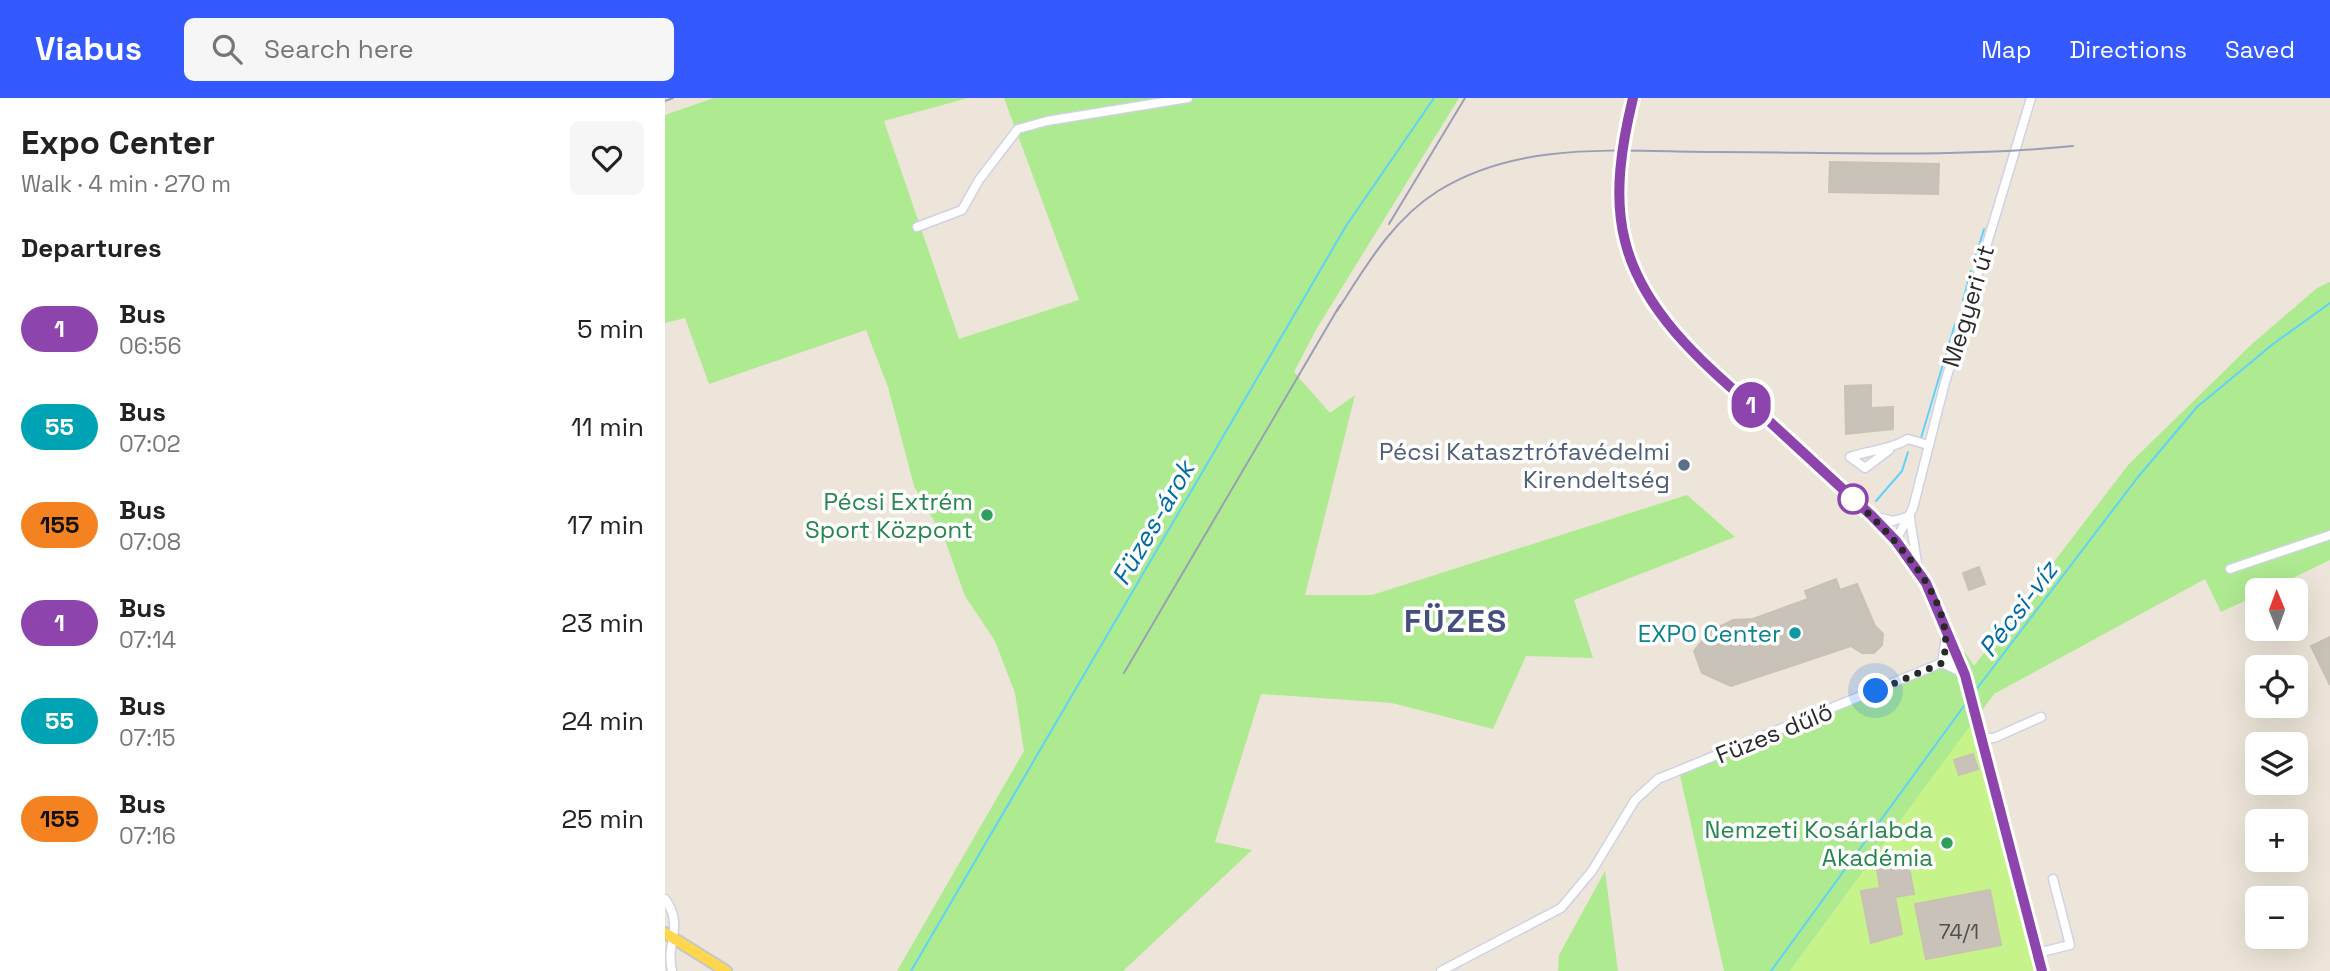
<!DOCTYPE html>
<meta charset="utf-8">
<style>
:root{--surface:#fff;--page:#f6f6f6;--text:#222;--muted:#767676;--accent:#3459ff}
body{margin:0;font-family:"Space Grotesk",sans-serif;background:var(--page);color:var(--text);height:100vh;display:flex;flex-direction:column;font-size:26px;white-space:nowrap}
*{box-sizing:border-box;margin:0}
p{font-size:23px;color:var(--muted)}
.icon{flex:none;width:38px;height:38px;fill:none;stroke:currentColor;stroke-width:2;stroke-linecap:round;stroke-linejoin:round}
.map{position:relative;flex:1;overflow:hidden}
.details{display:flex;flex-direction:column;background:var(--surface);width:665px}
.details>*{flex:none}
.badge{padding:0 14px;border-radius:23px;font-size:24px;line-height:46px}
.needle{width:46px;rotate:359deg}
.buttons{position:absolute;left:1580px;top:480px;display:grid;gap:14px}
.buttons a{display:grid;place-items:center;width:63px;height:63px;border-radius:10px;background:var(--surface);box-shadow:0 7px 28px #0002;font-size:35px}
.you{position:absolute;width:35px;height:35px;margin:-18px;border:5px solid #fff;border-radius:50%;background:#1a73e8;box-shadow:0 0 0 10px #1a73e833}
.map>.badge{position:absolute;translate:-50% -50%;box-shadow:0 0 0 4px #fff}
h2{padding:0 21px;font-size:26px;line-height:63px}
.round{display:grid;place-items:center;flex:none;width:74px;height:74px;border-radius:10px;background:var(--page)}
.head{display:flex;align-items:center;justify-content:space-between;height:119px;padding:0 21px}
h1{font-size:33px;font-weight:700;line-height:52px}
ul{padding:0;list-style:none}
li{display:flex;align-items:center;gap:21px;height:98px;padding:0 21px}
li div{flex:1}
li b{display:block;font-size:26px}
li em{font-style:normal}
li .badge{min-width:77px;font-weight:700;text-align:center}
header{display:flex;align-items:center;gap:42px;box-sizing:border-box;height:98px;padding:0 35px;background:var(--accent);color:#fff}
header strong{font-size:33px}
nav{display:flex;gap:38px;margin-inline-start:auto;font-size:24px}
.search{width:490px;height:63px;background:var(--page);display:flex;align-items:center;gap:18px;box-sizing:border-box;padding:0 24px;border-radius:10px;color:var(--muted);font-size:26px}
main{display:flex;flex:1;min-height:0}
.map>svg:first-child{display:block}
</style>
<header>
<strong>Viabus</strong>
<div class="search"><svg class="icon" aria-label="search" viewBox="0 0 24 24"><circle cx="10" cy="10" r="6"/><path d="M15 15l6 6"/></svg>Search here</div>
<nav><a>Map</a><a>Directions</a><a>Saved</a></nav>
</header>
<main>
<section class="details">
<div class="head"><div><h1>Expo Center</h1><p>Walk · 4 min · 270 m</p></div><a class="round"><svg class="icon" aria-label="heart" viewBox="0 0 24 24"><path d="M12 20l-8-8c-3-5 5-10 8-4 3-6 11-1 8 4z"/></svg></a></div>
<h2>Departures</h2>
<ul>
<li><span class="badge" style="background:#8e44ad;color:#fff">1</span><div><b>Bus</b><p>06:56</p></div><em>5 min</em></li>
<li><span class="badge" style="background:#00a3b4;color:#fff">55</span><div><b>Bus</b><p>07:02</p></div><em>11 min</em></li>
<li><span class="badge" style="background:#f58220;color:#111">155</span><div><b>Bus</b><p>07:08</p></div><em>17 min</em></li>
<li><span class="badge" style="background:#8e44ad;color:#fff">1</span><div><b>Bus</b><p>07:14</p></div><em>23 min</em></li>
<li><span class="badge" style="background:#00a3b4;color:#fff">55</span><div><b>Bus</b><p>07:15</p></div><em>24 min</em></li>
<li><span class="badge" style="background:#f58220;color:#111">155</span><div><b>Bus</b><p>07:16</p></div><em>25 min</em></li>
</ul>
</section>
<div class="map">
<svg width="1665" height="873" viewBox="0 0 1665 873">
<rect width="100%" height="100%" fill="#ede5d9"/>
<!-- green -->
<g fill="#aeea8f">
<path d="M49 0H303L219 23 294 241 414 202 339 0H794L652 230 629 274 665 315 690 297 640 497H707L1022 397 1070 439 909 502 928 560 861 558 828 631 727 605 596 596 550 744 587 752 458 873H232L359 653 350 595 330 543 300 498 280 442 249 388 223 289 201 232 44 286 20 220 0 225V17Z"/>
<path d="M1665 184V462L1603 492H1592V497L1556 514 1540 481 1329 596 1125 873H1059L1014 673 1300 554 1309 568 1464 366 1588 245 1652 190Z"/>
<path d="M940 773 953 873H893L894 857Z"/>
</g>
<!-- pitch -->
<path fill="#c6f38a" d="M1310 621 1377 873H1125Z"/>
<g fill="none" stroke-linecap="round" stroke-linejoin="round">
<!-- stream -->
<g stroke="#60d1fb" stroke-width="2">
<path d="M1309 164 1319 131"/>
<path d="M1298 202 1306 173"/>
<path d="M1256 340 1290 226"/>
<path d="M1211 403 1237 373 1243 354"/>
<path d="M1307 597 1473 379 1532 309 1608 246 1665 205"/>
<path d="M246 873 681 128 769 0"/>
<path d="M1106 873 1304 601"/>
</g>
</g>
<!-- building -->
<g fill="#c8c2b9" stroke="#c9c1b3" stroke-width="2">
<path d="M1165 64 1274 66 1273 96 1164 94Z"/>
<path d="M1206 287V310L1228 309V331L1181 336 1180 288Z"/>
<path d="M1314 469 1320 486 1304 492 1298 475Z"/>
<path d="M1171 481 1175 492 1192 486 1210 528 1218 536 1217 547 1209 555H1197L1186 548 1066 588 1037 575 1029 553 1044 534 1068 522 1088 521 1143 501 1140 493Z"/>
<path d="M1665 539V587L1646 548Z"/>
<path d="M1308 656 1313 671 1294 677 1289 662Z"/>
<path d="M1241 753 1249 796 1230 799 1237 836 1206 845 1196 793 1215 790 1212 772 1231 768 1228 756Z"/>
<path d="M1325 792 1336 847 1261 861 1250 806Z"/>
</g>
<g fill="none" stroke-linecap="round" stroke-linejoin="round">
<defs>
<g id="minor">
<path d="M957 61C955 88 952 119 961 145 984 218 1043 268 1098 318 1134 351 1171 385 1207 418L1231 442 1261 485 1300 577 1377 873"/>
<path d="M252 129 297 112 314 82 353 31 382 23 523 0"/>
<path d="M1224 352 1200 370 1185 359C1206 352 1224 352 1243 341L1263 347"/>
<path d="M1207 418 1228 423 1245 418"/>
<path d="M1245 421 1253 471"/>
<path d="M1231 442 1248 410 1279 288 1366 0"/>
<path d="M1565 471 1665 437"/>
<path d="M1281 539 1277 565 1298 575"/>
<path d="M1318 640H1329L1376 619"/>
<path d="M0 801C20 828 0 845 7 873"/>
<path d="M1372 855 1405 847 1388 781"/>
<path d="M776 873 896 810 927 773 970 702 993 681 1291 559"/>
</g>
<path id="major" d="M0 835 61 873"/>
</defs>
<!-- minor casing -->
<use href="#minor" stroke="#ced2e4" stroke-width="11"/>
<!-- major casing -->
<use href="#major" stroke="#c7c7c7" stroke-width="14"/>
<!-- minor -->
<use href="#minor" stroke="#fff" stroke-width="8"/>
<!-- major -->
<use href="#major" stroke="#ffd64c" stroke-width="10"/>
<!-- rail -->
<g stroke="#9b9fb6" stroke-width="2">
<path d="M0 3 8 0"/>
<path d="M724 126 800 0"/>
<path d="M672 213C701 168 727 122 773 93 856 41 959 54 1052 54 1170 54 1290 60 1408 48"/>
<path d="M459 575 675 207"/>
</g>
<defs>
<path id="minor-bridge" d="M957 61 966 8"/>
</defs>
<!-- minor-bridge casing -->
<use href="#minor-bridge" stroke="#ced2e4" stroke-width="11" stroke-linecap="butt"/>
<!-- minor-bridge -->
<use href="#minor-bridge" stroke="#fff" stroke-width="8"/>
</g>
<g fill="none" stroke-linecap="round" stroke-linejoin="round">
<defs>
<path id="line" d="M968 0C957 45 948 97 960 143 979 220 1049 274 1105 324 1139 355 1173 387 1207 418L1231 443 1261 485 1300 577 1377 873"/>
</defs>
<!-- line casing -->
<use href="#line" stroke="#fff" stroke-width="16"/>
<!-- line -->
<use href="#line" stroke="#8e44ad" stroke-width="10"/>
<!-- walk -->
<path stroke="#292929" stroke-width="7" stroke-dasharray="0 12.6" d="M1188 401 1182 395C1222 433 1298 504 1277 565L1211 593"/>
</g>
<!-- markers -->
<circle fill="#5c6f8a" stroke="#fff" stroke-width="2.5" cx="1019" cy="367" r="7"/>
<circle fill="#fff" stroke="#8e44ad" stroke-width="3.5" cx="1188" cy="401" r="14"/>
<g fill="#2e9e5b" stroke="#fff" stroke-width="2.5">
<circle cx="322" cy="417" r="7"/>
<circle cx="1282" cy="745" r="7"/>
</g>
<circle fill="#0f9aa8" stroke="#fff" stroke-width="2.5" cx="1130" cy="535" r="7"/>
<g text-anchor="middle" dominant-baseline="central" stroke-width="7" stroke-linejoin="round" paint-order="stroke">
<!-- number labels -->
<g font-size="21" fill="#514f4d">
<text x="1294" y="833">74/1</text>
</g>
<!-- street labels -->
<g font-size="24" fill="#292929" stroke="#fff">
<text transform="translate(1303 208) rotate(-73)">Megyeri út</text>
<text transform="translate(1109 635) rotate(-22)">Füzes dűlő</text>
</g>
<!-- service labels -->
<g font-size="24" fill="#4e5e75" stroke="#fff" text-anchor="end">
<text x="1005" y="353">Pécsi Katasztrófavédelmi<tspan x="1005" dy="28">Kirendeltség</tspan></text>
</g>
<!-- leisure labels -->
<g font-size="24" fill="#27864d" stroke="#fff" text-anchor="end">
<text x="308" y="403">Pécsi Extrém<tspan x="308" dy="28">Sport Központ</tspan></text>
<text x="1268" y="731">Nemzeti Kosárlabda<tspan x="1268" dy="28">Akadémia</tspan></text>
</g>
<!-- culture labels -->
<g font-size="24" fill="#0d838f" stroke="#fff" text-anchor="end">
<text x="1116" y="535">EXPO Center</text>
</g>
<!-- water labels -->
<g font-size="26" font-style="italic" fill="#006ca6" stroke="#fff">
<text transform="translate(488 425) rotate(-60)">Füzes-árok</text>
<text transform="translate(1353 511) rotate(-53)">Pécsi-víz</text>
</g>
<!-- district labels -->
<g font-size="32" font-weight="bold" letter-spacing="2" fill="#454f7e" stroke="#fff">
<text x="791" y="523">FÜZES</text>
</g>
</g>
</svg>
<div class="buttons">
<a><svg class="needle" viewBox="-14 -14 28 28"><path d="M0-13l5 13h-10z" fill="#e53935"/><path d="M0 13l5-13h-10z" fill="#767676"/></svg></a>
<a><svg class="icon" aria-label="locate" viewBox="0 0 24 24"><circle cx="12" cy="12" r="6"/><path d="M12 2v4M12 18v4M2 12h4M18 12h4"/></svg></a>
<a><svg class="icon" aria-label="layers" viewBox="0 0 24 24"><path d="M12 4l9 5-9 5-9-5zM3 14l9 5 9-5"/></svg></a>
<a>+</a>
<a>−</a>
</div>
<div class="you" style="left:1211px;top:593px"></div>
<b class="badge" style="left:1086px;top:307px;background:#8e44ad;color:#fff">1</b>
</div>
</main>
